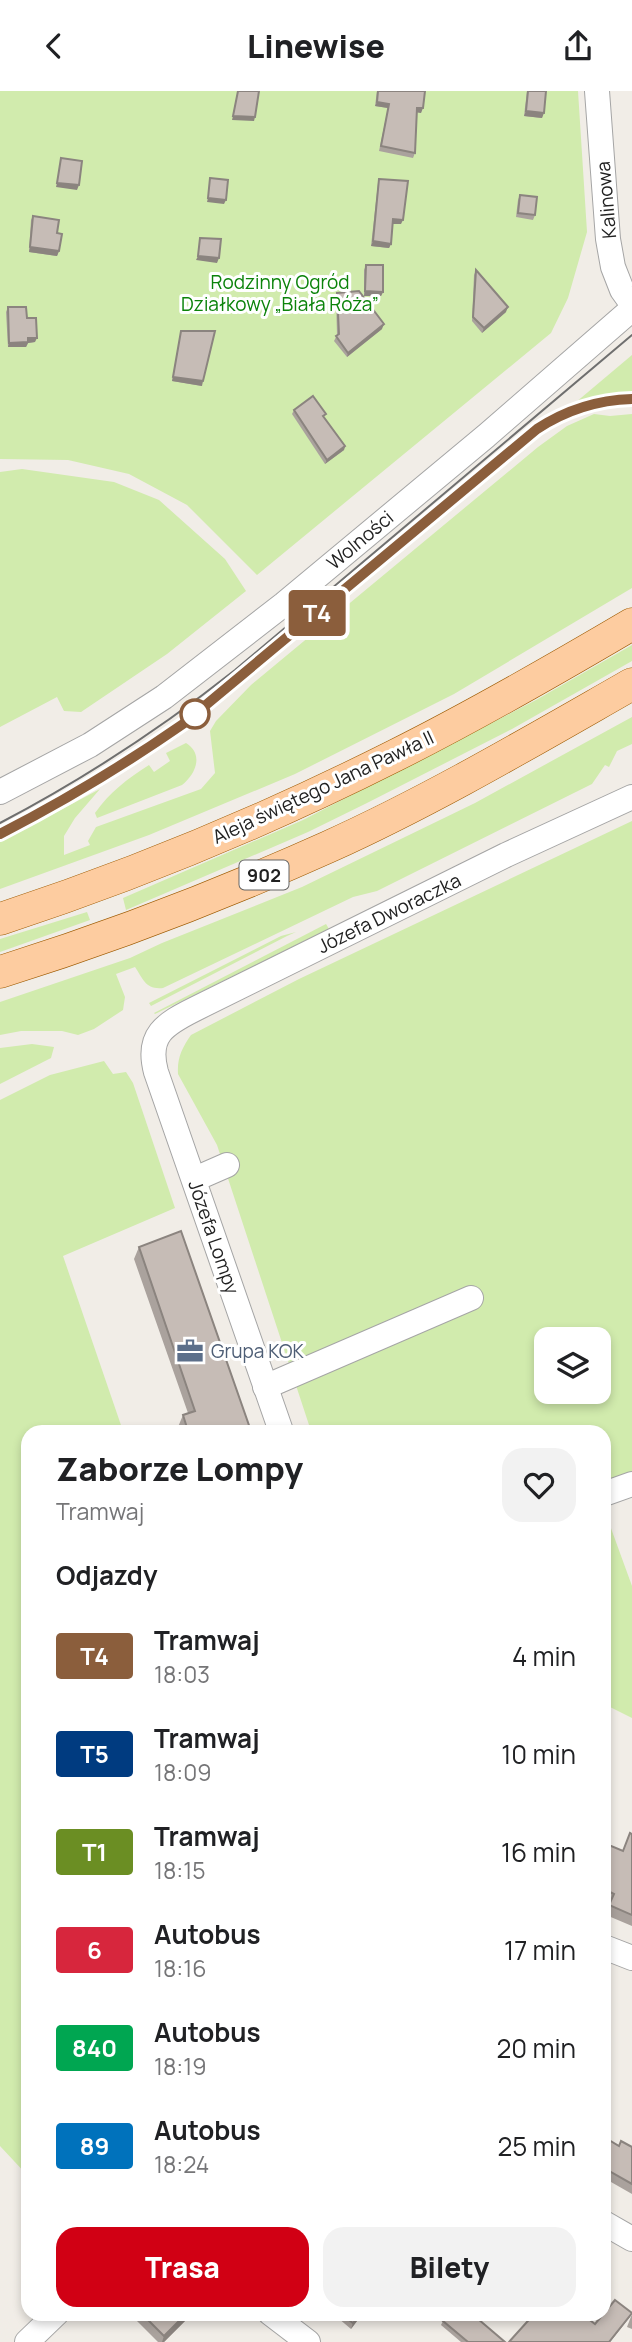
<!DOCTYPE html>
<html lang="pl">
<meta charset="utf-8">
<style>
:root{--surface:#fff;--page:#f2f2f2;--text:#202124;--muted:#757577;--accent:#d10014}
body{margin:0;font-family:Manrope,sans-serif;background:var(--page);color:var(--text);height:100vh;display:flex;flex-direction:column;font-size:26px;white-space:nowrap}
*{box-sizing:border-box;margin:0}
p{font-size:23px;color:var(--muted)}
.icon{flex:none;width:38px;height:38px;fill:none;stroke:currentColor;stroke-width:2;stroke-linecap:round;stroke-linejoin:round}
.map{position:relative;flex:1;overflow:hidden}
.drawer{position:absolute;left:21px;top:1334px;width:590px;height:896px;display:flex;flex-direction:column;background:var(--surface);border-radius:21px;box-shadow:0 4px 10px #0003}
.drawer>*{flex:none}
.badge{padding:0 14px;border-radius:5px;font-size:24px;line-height:46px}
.buttons{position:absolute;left:534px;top:1236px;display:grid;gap:14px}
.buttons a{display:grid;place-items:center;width:77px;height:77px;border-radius:14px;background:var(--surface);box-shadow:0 4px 10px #0003;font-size:35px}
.map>.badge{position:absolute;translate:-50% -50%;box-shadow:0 0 0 4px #fff}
h2{padding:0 35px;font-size:26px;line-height:63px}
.round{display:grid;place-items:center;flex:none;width:74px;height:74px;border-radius:21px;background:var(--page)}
.headline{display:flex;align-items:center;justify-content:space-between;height:119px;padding:0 35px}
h1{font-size:33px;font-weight:800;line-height:52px}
.action{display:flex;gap:14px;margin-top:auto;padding:14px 35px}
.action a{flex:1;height:80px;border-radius:21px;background:var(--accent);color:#fff;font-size:28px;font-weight:800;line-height:80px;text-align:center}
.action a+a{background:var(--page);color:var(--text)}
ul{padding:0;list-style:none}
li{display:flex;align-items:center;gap:21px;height:98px;padding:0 35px}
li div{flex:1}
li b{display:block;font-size:26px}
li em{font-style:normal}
li .badge{min-width:77px;font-weight:700;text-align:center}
header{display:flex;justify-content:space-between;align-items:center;height:91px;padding:0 35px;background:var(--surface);font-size:32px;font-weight:800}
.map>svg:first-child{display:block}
</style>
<header><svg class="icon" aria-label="back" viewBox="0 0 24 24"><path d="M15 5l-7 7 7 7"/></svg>Linewise<svg class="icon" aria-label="share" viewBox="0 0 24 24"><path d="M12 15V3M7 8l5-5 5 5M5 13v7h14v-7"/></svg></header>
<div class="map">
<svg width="632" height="2251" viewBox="0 0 632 2251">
<rect width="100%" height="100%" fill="#f1ede7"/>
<!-- grass -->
<g fill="#d1ebad" fill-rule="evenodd">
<path d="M0 0H578L587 141 568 207 551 242 257 484 187 414 129 383 68 369 0 368Z"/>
<path d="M632 264V302L612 303 575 312Z"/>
<path d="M594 323 610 325 632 323V497L454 603 295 683 149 744 0 798V751L100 698 75 727 64 745V764L90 754 88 750 96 736 201 698 215 682 210 640 216 630 251 594 538 356 567 335Z"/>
<path d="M22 378 114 391 159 409 225 468 246 500 167 563 81 621 64 620 57 606 0 636V381Z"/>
<path d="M632 554V570L512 638 367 712 308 741 126 819 123 807 303 729 536 609Z"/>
<path d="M632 626V653L617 660 609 676 605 674 592 693 377 800 353 806 163 897C146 899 143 888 135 876L116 883 125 906 123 919 94 938 78 944 62 940H21L0 944V911L130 867 162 852 302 796 475 712Z"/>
<path d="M186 652C204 663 196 683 182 694L97 727 95 722C110 701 127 688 149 674L154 681 170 670 166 662Z"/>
<path d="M632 730V1385L604 1395V1340H311L217 1054 178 983C177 967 182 957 191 944L299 888ZM546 1248H598V1300H546Z"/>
<path d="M87 821 90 829 0 861V848Z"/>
<path d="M326 833 329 838 155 923 154 922Z"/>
<path d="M296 841 287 845 151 915 149 912 281 845Z"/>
<path d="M32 953 54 956 51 967 0 993V957Z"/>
<path d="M104 970 113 983 126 981 133 992 175 1117 63 1165 123 1340H28V2085L0 2055V1009L50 984Z"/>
<path d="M604 1418 632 1495V1627L608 1615 604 1617Z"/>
</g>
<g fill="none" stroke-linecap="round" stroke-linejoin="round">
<defs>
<g id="minor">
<path d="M597 0 608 148 613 176 622 199 632 213"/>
<path d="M0 701 90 654 164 606 284 513 486 345 632 218"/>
<path d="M195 1088 227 1074"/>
<path d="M265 1296 471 1207"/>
<path d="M281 1340 156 981C146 944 165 933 195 918L506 764 632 706"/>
<path d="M604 1403 632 1393"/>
<path d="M604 1856 632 1867"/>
<path d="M604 2132 632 2148"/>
<path d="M270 2222 308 2251"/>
<path d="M27 2251 57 2222"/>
</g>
<g id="major">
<path d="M0 828C135 784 269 728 396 664 476 624 554 579 632 533"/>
<path d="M0 881C112 846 221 804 328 756 432 709 532 650 632 593"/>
</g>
</defs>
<!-- minor casing -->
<use href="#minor" stroke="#a5a5a5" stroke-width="26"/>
<!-- major casing -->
<use href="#major" stroke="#9d5a00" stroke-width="33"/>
<!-- minor -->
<use href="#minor" stroke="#fff" stroke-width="24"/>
<!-- major -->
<use href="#major" stroke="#fdcca0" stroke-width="32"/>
<!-- tram -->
<g stroke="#6f6f6f" stroke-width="2">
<path d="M526 346C559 323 592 309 632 308"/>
<path d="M0 732C86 687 159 639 235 579L632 244"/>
</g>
</g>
<!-- wall -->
<g fill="#aaa29d">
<path d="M377 0H425L421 22 417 21 415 62 413 67 379 60 388 17 375 15Z"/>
<path d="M527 0H546L542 27 524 25Z"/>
<path d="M379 88 401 133H393L391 153 389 157 371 155 378 92Z"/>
<path d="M520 104 535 124 533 129 516 126 518 109Z"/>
<path d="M33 125 57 142 59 160 57 165 29 161 31 129Z"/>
<path d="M366 174 383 201 381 205H364V179Z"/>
<path d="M476 179 506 221 482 242 472 230 474 184Z"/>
<path d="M337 202 382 238 347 266 334 250 337 244 336 206Z"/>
<path d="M8 216 27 227 35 251 28 252 26 256H8L6 221Z"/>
<path d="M181 240 202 295 172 290Z"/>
<path d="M294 319 324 327 345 355 344 359 325 373 292 323Z"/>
<path d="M139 1156 251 1340H180L178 1336 183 1324 188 1322 134 1168Z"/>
<path d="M632 1743V1835L606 1824 610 1812 604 1809V1752L623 1760Z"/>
<path d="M604 2046 619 2055 632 2056V2103L604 2087Z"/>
<path d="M137 2222H188L186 2229 164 2251H158L135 2228Z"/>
<path d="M332 2222H363L351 2238Z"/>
<path d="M632 2223V2238L627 2236Z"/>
<path d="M443 2230 505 2251H461L441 2234Z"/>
</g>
<!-- shaded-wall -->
<g fill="#8b847f">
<path d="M377 11 389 13 388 17 375 15Z"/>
<path d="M417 17H423L421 22 415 21Z"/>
<path d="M526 20 544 22 542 27 524 25Z"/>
<path d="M233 25 255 26 254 30 232 29Z"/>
<path d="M57 92 79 94 77 99 56 96Z"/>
<path d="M208 107 226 109 224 113 207 111Z"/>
<path d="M393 128 403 129 401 133H392Z"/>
<path d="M373 150 391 153 389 157 371 155Z"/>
<path d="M30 156 59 160 57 165 29 161Z"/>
<path d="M198 165 219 167 217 172 196 169Z"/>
<path d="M365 200 383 201 381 205H364Z"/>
<path d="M508 216 506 221 482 242 484 237Z"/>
<path d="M384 233 382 238 347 266 348 262Z"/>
<path d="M28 247H37L35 251 28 252 26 256H8L9 252Z"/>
<path d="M173 286 203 290 202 295 172 290Z"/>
<path d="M345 355 344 359 325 373 327 369Z"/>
<path d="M187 2222H188L186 2229 164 2251H162L164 2245Z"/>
<path d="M361 2222H363L351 2238 353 2232Z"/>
<path d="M632 2222 630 2226 610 2251H609Z"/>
</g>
<!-- building -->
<g fill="#c6bcb6" stroke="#8b847f" stroke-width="2">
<path d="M238 0H259L255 26 233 25Z"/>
<path d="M378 0H425L423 17H417L415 62 381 55 389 13 377 11Z"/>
<path d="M528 0H546L544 22 526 20Z"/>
<path d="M61 67 82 70 79 94 57 92Z"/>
<path d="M210 87 228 89 226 109 208 107Z"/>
<path d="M379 88 408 90 403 129 393 128 391 153 373 150Z"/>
<path d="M520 104 537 106 535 124 518 122Z"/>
<path d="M33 125 59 129 57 142 62 143 59 160 30 156Z"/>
<path d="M200 147 221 148 219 167 198 165Z"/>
<path d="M366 174H383V201L365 200Z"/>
<path d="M476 179 508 216 484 237 473 226Z"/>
<path d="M359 200 384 233 348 262 336 245 339 243 337 202Z"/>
<path d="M8 216H26L27 227H36L37 247H28V251L9 252Z"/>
<path d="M181 240H215L203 290 173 286Z"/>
<path d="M313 305 326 323 323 325 345 355 327 369 294 319Z"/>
<path d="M181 1140 251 1340H206L205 1337 196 1340H188L183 1324 195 1320 139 1156Z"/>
<path d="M630 1742 632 1743V1824L609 1814 614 1803 604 1798V1752L623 1760Z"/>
<path d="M604 2046 619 2055 621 2050 632 2056V2093L604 2077Z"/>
<path d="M615 2209 632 2222 609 2251H509L535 2222H581L595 2233Z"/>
<path d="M141 2222H187L164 2245Z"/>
<path d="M340 2222H361L353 2232Z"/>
<path d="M449 2222H471L505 2251H468L443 2230Z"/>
</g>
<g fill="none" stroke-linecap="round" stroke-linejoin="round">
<defs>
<path id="line" d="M0 743C64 710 124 674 183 633L537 338C566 319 597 309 632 308"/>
</defs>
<!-- line casing -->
<use href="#line" stroke="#fff" stroke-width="16"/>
<!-- line -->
<use href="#line" stroke="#8b5e3c" stroke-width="10"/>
</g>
<!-- icons -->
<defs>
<symbol id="office-bare" viewBox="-9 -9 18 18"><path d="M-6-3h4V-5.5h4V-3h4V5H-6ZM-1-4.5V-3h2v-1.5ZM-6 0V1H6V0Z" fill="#5c6f8a" stroke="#fff" stroke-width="2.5" paint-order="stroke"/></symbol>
</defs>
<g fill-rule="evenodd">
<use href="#office-bare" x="171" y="1241" width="38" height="38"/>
</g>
<!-- markers -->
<circle fill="#fff" stroke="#8b5e3c" stroke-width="3.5" cx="195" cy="623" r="14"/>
<g text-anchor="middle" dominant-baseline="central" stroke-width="6" stroke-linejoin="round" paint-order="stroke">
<!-- shield labels -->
<rect fill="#fff" stroke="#646464" stroke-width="2" x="239.5" y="769.5" width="49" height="29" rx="5"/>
<g font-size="18" font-weight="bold" fill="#212121">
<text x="264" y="784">902</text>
</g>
<!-- street labels -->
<g font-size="19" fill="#212121" stroke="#fff">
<text transform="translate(606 109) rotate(-95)">Kalinowa</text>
<text transform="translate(360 449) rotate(-40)">Wolności</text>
<text transform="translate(323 696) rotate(-25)">Aleja świętego Jana Pawła II</text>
<text transform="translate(389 822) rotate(-26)">Józefa Dworaczka</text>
<text transform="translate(214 1146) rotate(71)">Józefa Lompy</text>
</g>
<!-- park labels -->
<g font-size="19" fill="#0b830a" stroke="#fff">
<text x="280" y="191">Rodzinny Ogród<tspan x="280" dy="22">Działkowy „Biała Róża”</tspan></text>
</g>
<!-- service labels -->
<g font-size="19" fill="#4e5e75" stroke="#fff" text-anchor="start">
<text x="211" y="1260">Grupa KOK</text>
</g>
</g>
</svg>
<div class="buttons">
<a><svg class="icon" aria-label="layers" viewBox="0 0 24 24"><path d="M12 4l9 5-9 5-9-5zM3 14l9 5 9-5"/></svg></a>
</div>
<b class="badge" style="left:317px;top:522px;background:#8b5e3c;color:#fff">T4</b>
<section class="drawer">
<div class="headline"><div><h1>Zaborze Lompy</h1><p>Tramwaj</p></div><a class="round"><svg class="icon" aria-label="heart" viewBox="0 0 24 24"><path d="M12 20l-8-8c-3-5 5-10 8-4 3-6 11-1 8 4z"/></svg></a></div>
<h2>Odjazdy</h2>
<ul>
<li><span class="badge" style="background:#8b5e3c;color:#fff">T4</span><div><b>Tramwaj</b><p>18:03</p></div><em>4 min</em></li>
<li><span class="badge" style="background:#003b80;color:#fff">T5</span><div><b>Tramwaj</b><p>18:09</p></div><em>10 min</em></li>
<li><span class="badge" style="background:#6b8e23;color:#fff">T1</span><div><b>Tramwaj</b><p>18:15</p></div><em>16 min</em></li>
<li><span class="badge" style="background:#d7263d;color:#fff">6</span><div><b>Autobus</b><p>18:16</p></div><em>17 min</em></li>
<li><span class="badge" style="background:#00a651;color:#fff">840</span><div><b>Autobus</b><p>18:19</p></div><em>20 min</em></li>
<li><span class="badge" style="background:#0072bc;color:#fff">89</span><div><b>Autobus</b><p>18:24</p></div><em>25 min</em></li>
</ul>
<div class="action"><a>Trasa</a><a>Bilety</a></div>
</section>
</div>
